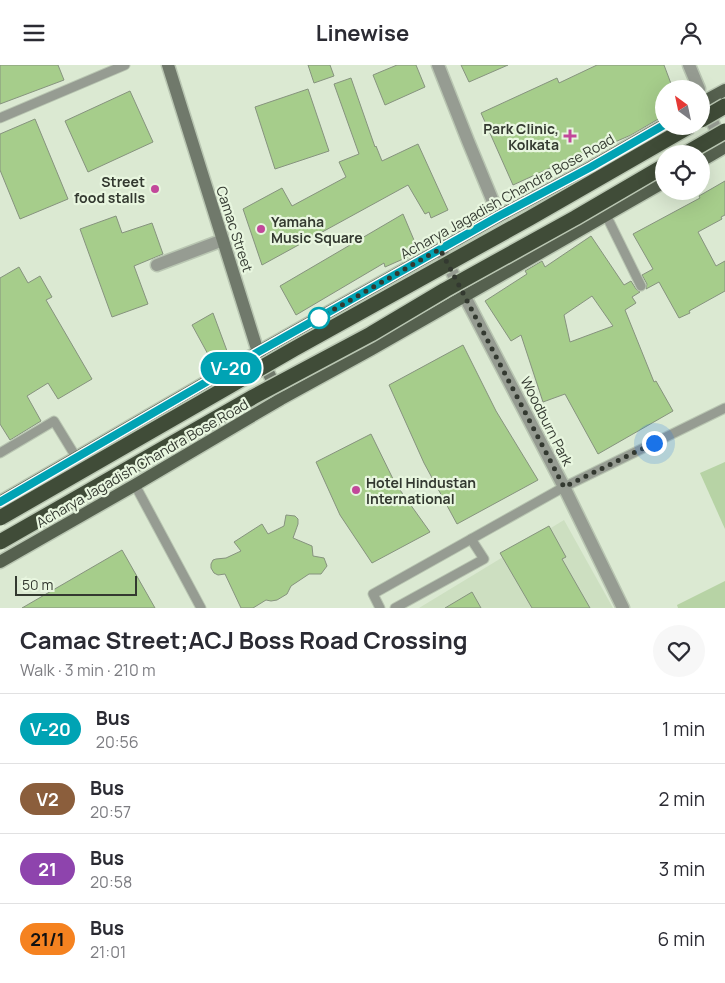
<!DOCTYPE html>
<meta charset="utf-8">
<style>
:root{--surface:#fff;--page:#f7f7f7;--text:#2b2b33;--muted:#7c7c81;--line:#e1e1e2}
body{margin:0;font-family:Manrope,sans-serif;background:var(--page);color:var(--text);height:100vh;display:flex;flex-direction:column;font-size:19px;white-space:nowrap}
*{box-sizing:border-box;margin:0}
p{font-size:16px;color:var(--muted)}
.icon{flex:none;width:28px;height:28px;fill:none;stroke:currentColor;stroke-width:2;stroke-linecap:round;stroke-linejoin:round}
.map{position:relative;height:543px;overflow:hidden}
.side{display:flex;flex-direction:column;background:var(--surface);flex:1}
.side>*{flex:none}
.badge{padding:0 10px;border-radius:16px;font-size:18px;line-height:32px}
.needle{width:32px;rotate:327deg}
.controls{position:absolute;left:655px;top:15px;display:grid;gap:10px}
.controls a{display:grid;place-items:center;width:55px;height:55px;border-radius:50%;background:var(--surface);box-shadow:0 5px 20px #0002;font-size:25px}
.scale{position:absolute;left:15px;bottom:12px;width:122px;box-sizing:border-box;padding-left:5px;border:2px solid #333930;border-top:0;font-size:14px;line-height:18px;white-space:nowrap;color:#333930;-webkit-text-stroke:4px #e8f6df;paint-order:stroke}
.you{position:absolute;width:25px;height:25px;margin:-12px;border:4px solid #fff;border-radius:50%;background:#1a73e8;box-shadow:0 0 0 8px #1a73e833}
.map>.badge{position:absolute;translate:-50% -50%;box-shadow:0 0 0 2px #fff}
.round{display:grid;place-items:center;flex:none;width:52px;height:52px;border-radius:26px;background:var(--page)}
.summary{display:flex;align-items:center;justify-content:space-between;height:85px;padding:0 20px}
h1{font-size:24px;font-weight:700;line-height:38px}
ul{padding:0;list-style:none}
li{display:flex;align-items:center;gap:15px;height:70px;padding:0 20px;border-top:1px solid var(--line)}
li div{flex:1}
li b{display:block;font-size:19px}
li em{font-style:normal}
li .badge{min-width:55px;font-weight:700;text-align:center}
header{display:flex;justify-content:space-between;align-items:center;height:65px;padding:0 20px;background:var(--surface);font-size:22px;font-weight:700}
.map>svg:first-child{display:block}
</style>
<header><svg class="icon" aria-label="menu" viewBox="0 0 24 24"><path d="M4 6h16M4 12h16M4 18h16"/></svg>Linewise<svg class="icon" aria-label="person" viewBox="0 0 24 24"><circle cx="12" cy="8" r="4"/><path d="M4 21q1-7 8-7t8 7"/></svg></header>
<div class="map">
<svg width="725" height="543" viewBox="0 0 725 543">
<rect width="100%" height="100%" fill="#dbe9d2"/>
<!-- built -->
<path fill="#cddfc1" d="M564 455 613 543H419Z"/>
<!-- green -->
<g fill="#b7d3a5">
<path d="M725 397V464L700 408Z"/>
<path d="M725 516V543H678L677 540Z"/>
</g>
<!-- building -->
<g fill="#a6cd8b" stroke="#86937e" fill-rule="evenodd">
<path d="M0 0H58L64 15 0 39Z"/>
<path d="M308 0H330L334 11 314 18Z"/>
<path d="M397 0H416L425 22 385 40 373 10Z"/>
<path d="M461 0H508L469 17Z"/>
<path d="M597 0H664L673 24H664V52L660 53 631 70 608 80 607 77 513 120 481 48 557 13 559 18Z"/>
<path d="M351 13 375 82 376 81 382 96 418 79 448 145 431 153 429 147 425 149 408 120 262 200 243 144 282 123 292 141 346 112 339 97 359 89 334 19Z"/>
<path d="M308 24 329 86 275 104 255 42Z"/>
<path d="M130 26 153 77 88 107 65 56Z"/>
<path d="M35 54 68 134 20 154 0 105V69Z"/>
<path d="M725 116V150L721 152 722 154 698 167 716 201 725 196V226L689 246 690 248 679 253 659 217 646 224 647 219 642 210 653 204 633 169 700 133 699 131Z"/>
<path d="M403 149 419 187 385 202 384 198 296 250 280 221Z"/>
<path d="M116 151 122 168 152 158 163 189 134 201 148 239 112 252 80 164Z"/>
<path d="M591 171 624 220 631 216 636 224 640 227 632 232 636 238 625 245 654 317 656 316 673 346 598 389 565 329 543 337 521 270 511 276 485 236 527 209 525 206 542 196 545 202ZM592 231 613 261 570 277 564 250Z"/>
<path d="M19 202 28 218 40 211 52 232 46 235 92 314 58 334 48 318 27 331 41 356 10 375 0 359V213Z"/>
<path d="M213 248 230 294 215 302 192 260Z"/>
<path d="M463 280 496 346 538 415 457 459 424 398 389 320Z"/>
<path d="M371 369 395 418 430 467 372 498 340 450 316 397Z"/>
<path d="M286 450 295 451 298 454V459L293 473 312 481 313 491 324 493 327 501 321 509H309L291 521 287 529 277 535 271 536 266 535 253 543H241L225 509 218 510 214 508 211 503V499L213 495 216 494 226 493 241 486 234 477 262 459 268 469 284 461Z"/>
<path d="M549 461 566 492 562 494 590 543H532L500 488Z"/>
<path d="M122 485 155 543H22Z"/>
<path d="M472 527 481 543H445Z"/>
</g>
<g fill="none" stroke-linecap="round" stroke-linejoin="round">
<defs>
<g id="service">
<path d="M0 53 125 0"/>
<path d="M606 150 641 221"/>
<path d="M0 388 54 356 76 392"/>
<path d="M135 420 201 543"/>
<path d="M380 543 373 529 564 422 725 343"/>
<path d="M395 543 484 494 471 474"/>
</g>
<g id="minor">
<path d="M438 0 468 76 499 151"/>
<path d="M689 0 699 24"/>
<path d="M706 42 722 79"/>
<path d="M440 184 564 422 623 543"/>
<path d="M157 200 223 175"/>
</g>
<path id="secondary" d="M168 0 258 287 279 329"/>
<g id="primary">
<path d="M701 38 725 25"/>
<path d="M701 96 725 82"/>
<path d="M0 437 258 287 499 151 591 102 664 60"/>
<path d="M0 497 135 420 281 334 372 284 664 117"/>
</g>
</defs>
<!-- service casing -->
<use href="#service" stroke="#b9c6b2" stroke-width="11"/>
<!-- minor casing -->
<use href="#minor" stroke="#b9c6b2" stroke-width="15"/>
<!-- secondary casing -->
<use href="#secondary" stroke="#b9c6b2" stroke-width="15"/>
<!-- primary casing -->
<use href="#primary" stroke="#b9c6b2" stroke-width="15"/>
<!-- service -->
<use href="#service" stroke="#969c92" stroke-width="9"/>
<!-- minor -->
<use href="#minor" stroke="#969c92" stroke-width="12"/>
<!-- secondary -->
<use href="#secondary" stroke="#70796b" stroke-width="12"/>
<!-- primary -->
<use href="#primary" stroke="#56614f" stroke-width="12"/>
<defs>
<g id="motorway-bridge">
<path d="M701 55 725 41"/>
<path d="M685 89 725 66"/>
<path d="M0 453 294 284 530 153 690 61"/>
<path d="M0 477 253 332 371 269 445 225 575 153 664 101"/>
</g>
</defs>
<!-- motorway-bridge casing -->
<use href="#motorway-bridge" stroke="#b9c6b2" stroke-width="18" stroke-linecap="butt"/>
<!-- motorway-bridge -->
<use href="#motorway-bridge" stroke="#404c38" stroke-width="15"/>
</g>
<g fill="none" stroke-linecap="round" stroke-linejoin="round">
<defs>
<path id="line" d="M0 437 258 287 499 151 591 102 664 60"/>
</defs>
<!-- line casing -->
<use href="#line" stroke="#fff" stroke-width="11"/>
<!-- line -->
<use href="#line" stroke="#00a3b4" stroke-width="8"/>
<!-- walk -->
<path stroke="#333930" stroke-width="5" stroke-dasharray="0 9" d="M319 253 440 184 564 422 654 378"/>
</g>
<!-- markers -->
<g fill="#c2489a" stroke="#e8f6df" stroke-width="2">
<path d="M567.5 63.5h5v5h5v5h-5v5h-5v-5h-5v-5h5z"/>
<circle cx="155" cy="124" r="5"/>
<circle cx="261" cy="164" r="5"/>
<circle cx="356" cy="425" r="5"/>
</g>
<circle fill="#fff" stroke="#00a3b4" stroke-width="2.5" cx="319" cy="253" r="10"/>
<g text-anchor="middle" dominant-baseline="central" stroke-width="4.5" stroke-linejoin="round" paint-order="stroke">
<!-- poi labels -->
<g font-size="14" font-weight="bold" fill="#333930" stroke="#e8f6df" text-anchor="end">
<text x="559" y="63">Park Clinic,<tspan x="559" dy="16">Kolkata</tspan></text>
<text x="145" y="116">Street<tspan x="145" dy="16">food stalls</tspan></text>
<text x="271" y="156" text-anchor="start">Yamaha<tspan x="271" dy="16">Music Square</tspan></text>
<text x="366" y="417" text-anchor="start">Hotel Hindustan<tspan x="366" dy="16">International</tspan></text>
</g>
<!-- street labels -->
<g font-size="14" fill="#333930" stroke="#e8f6df">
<text transform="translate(507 131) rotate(-29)">Acharya Jagadish Chandra Bose Road</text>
<text transform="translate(235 164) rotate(72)">Camac Street</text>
<text transform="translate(547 356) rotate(63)">Woodburn Park</text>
<text transform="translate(142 398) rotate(-30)">Acharya Jagadish Chandra Bose Road</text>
</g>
</g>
</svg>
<div class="controls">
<a><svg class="needle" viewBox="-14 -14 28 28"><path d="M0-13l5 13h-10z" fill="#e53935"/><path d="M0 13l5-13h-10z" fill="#7c7c81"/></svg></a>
<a><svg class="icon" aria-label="locate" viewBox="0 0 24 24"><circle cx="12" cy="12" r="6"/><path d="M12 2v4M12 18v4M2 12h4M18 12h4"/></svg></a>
</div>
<div class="scale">50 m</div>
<div class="you" style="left:654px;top:378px"></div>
<b class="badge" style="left:231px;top:303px;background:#00a3b4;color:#fff">V-20</b>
</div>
<section class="side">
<div class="summary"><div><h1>Camac Street;ACJ Boss Road Crossing</h1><p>Walk · 3 min · 210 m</p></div><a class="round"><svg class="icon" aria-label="heart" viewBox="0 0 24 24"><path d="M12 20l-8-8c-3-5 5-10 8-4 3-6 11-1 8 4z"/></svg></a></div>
<ul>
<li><span class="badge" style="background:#00a3b4;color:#fff">V-20</span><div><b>Bus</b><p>20:56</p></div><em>1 min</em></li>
<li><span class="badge" style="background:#8b5e3c;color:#fff">V2</span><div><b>Bus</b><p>20:57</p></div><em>2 min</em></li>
<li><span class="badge" style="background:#8e44ad;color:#fff">21</span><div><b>Bus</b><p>20:58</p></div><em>3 min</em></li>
<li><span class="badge" style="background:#f58220;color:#111">21/1</span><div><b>Bus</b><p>21:01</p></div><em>6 min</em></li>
</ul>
</section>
